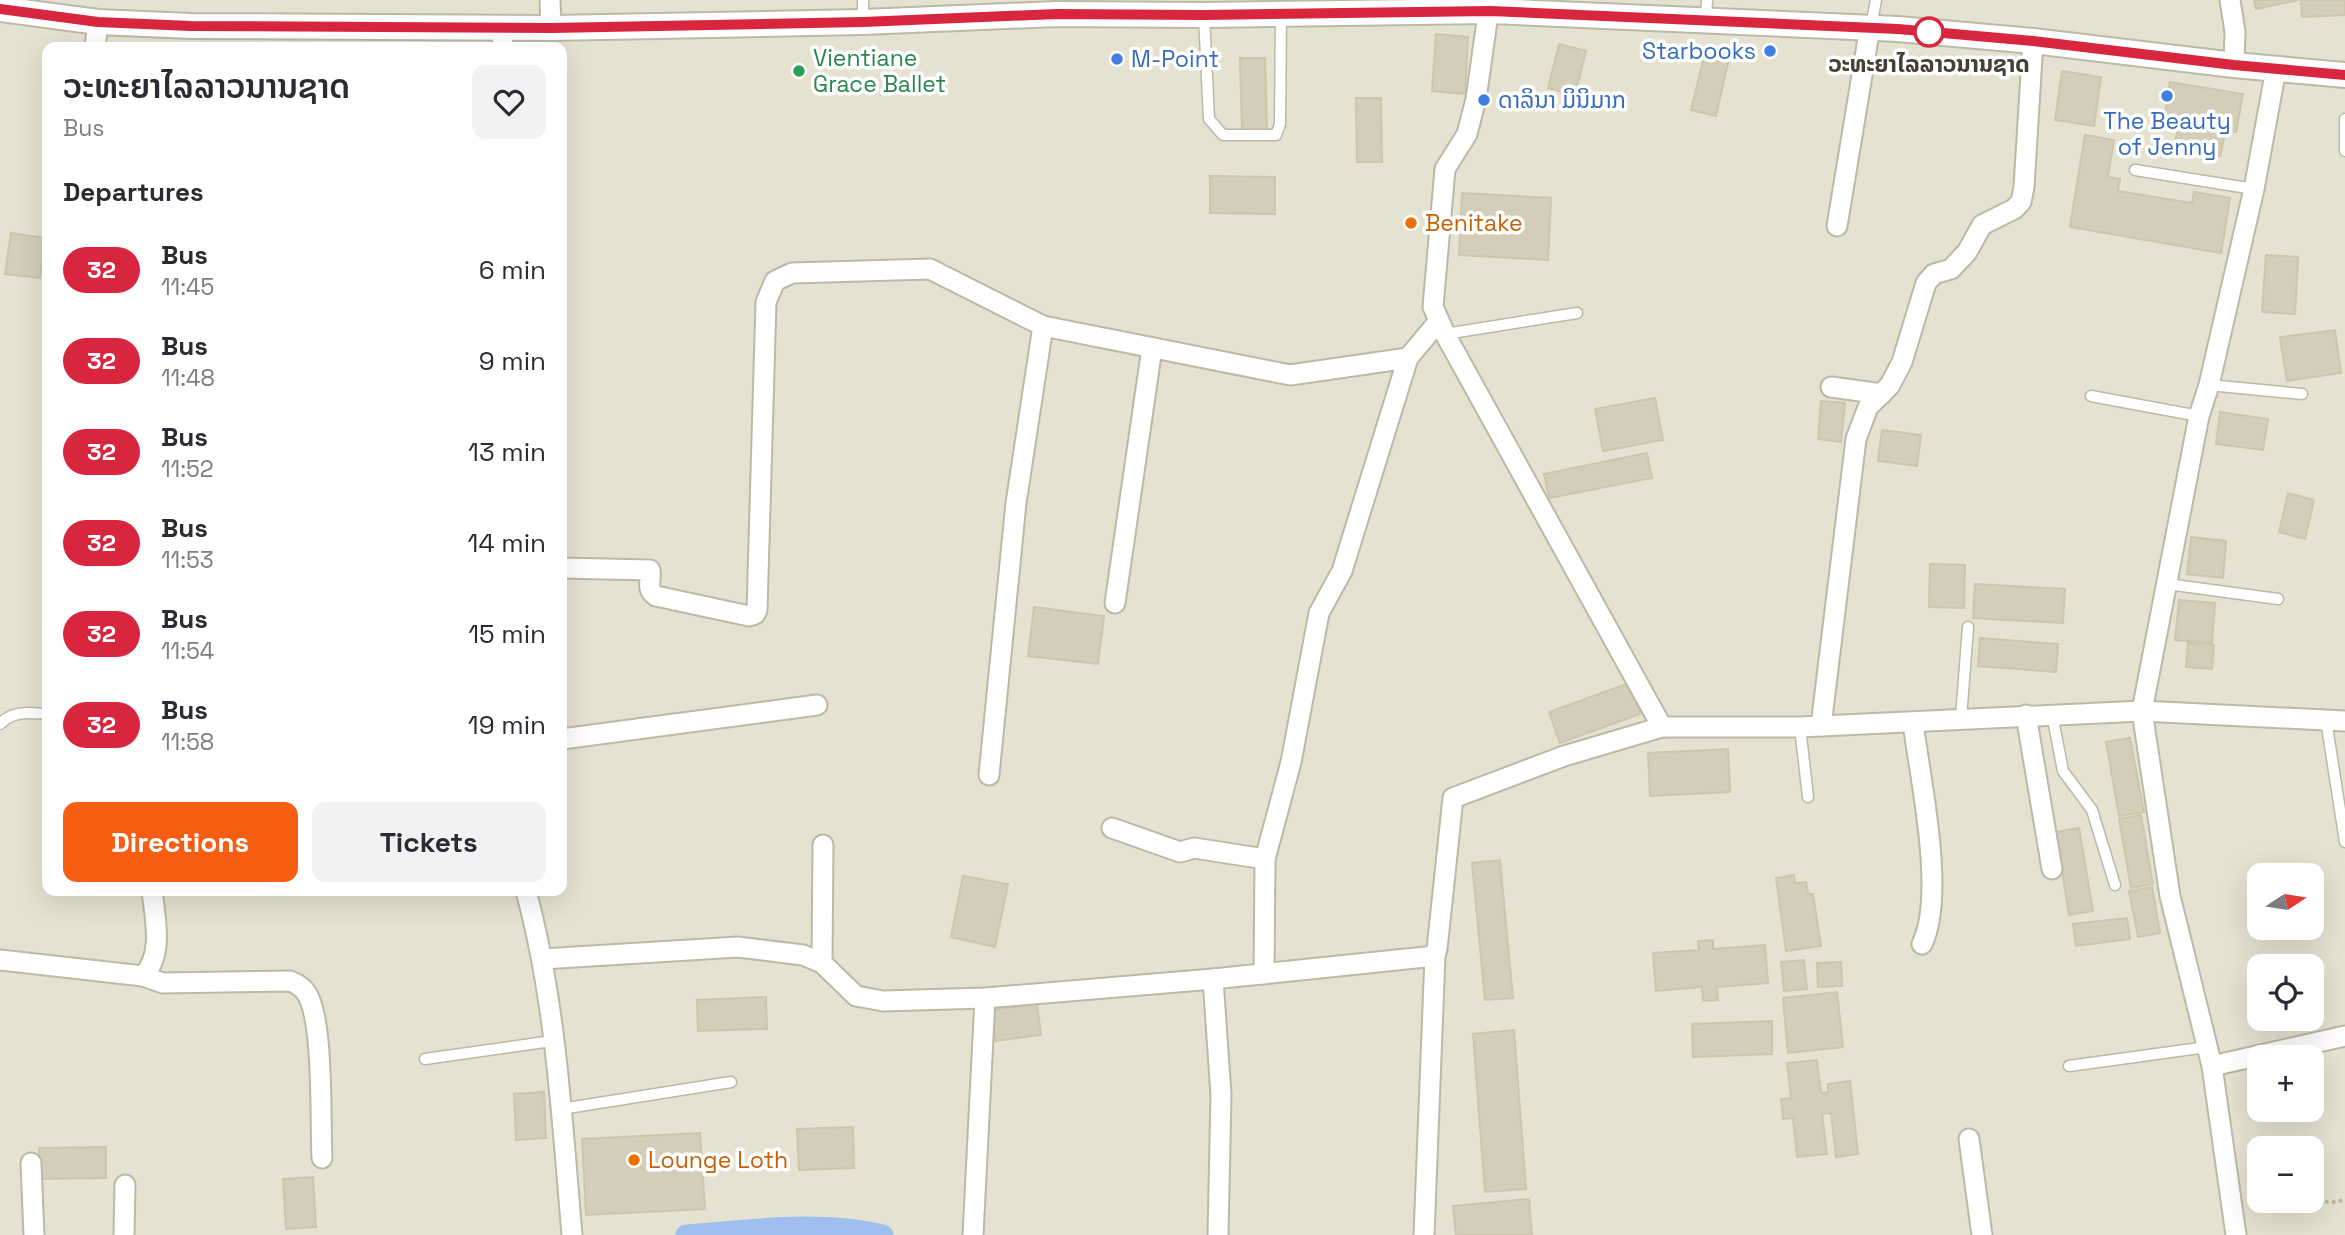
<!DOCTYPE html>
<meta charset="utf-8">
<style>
:root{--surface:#fff;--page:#f2f2f3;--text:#2b2b33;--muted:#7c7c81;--accent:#f75e14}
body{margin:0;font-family:"Space Grotesk","Noto Sans Lao",sans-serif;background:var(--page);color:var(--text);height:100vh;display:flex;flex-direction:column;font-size:26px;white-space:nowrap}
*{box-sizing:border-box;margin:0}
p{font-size:23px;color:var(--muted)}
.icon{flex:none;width:38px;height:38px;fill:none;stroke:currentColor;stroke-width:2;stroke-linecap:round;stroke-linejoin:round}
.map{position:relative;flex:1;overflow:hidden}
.sheet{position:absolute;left:42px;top:42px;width:525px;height:854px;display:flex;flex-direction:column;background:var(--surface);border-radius:14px;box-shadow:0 7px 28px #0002}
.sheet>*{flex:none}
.badge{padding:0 14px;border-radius:23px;font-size:24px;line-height:46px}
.needle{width:46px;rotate:78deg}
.tools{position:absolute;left:2247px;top:863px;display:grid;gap:14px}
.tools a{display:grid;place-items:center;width:77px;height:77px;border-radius:14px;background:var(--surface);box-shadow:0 7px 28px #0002;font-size:35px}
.map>.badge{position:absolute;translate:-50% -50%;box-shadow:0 0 0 4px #fff}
h2{padding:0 21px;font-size:26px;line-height:63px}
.round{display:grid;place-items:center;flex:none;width:74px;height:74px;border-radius:14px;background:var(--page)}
.headline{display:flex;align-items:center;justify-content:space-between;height:119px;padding:0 21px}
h1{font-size:33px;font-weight:600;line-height:52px}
.primary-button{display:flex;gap:14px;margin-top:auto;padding:14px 21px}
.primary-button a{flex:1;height:80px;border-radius:14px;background:var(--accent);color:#fff;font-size:28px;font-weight:600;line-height:80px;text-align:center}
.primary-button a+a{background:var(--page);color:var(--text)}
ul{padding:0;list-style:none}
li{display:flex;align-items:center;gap:21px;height:91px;padding:0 21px}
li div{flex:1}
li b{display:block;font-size:26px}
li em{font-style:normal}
li .badge{min-width:77px;font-weight:700;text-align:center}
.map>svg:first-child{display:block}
</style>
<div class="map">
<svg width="2345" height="1235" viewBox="0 0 2345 1235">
<rect width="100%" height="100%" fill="#f1f0e3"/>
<!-- residential -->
<path fill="#e5e2d1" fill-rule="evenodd" d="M0 0H2345V1235H0ZM47 47H562V891H47ZM2259 875H2312V928H2259ZM2259 966H2312V1018H2259ZM2259 1057H2312V1110H2259ZM2259 1148H2312V1200H2259Z"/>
<!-- commercial -->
<path fill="#f4eace" d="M112 42 304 46 112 47Z"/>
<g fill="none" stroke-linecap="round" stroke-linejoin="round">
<!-- canal -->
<path stroke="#9fc0ef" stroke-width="21" d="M686 1235C752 1230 818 1220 883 1235"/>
</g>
<!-- building -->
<g fill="#d3cdb9" stroke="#cdc6ac" stroke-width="2">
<path d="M2254 0H2299L2256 9Z"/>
<path d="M2301 0H2345V15L2302 17Z"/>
<path d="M1436 34 1468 37 1465 94 1432 91Z"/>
<path d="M1559 44 1586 51 1575 95 1548 88Z"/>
<path d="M1706 48 1730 54 1716 116 1691 110Z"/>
<path d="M1240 58H1265L1267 131 1242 132Z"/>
<path d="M2062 71 2101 77 2094 126 2055 120Z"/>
<path d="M2170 82 2243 94 2236 132 2164 120Z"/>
<path d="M1356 98H1381L1382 162H1357Z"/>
<path d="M2179 124 2225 133 2220 156 2174 147Z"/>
<path d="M2085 135 2114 140 2108 177 2120 179 2118 191 2192 203 2194 192 2230 198 2221 253 2070 227Z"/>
<path d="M1210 176 1275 177V214L1210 213Z"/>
<path d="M1462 193 1551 198 1548 260 1459 255Z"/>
<path d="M11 233 45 238 40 278 5 274Z"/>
<path d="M2266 255 2298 257 2295 314 2262 312Z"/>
<path d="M2335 330 2341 373 2287 381 2280 337Z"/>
<path d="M1655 398 1663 440 1603 451 1595 409Z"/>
<path d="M1821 401 1845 403 1841 442 1818 439Z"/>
<path d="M2220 412 2268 419 2263 450 2216 444Z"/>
<path d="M1882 430 1921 435 1917 466 1878 461Z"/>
<path d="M1647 453 1652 478 1549 498 1544 474Z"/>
<path d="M2288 493 2314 500 2305 539 2279 532Z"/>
<path d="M2191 537 2226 541 2223 578 2187 574Z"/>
<path d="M1930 564 1965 565 1964 608 1929 607Z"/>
<path d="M1975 584 2065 589 2063 623 1973 618Z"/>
<path d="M2179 600 2215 603 2212 643 2175 640Z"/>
<path d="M1034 607 1104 616 1098 664 1028 656Z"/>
<path d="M1980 638 2058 644 2056 672 1978 666Z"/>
<path d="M2188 643 2214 645 2212 669 2186 667Z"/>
<path d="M1629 683 1640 714 1560 743 1549 712Z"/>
<path d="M2130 738 2144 812 2119 816 2106 742Z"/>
<path d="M1728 749 1730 792 1650 796 1648 753Z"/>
<path d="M2141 815 2153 884 2131 888 2119 819Z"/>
<path d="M2079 828 2093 911 2069 915 2056 832Z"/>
<path d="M1500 860 1513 998 1485 1000 1472 863Z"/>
<path d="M1794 875 1795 883 1806 882 1808 894H1813L1821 946 1786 951 1776 878Z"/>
<path d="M963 876 1008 884 995 947 951 937Z"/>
<path d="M2152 887 2160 933 2138 937 2129 891Z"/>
<path d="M2127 918 2130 939 2076 946 2073 924Z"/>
<path d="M1713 940V949L1765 945 1768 983 1717 987 1718 1000 1703 1001 1702 987 1656 991 1653 953 1699 950 1698 941Z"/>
<path d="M1804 960 1807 989 1784 991 1781 962Z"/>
<path d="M1841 962 1842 986 1818 987 1817 963Z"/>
<path d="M1837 992 1843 1047 1788 1053 1783 998Z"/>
<path d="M766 997 767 1029 698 1031 697 1000Z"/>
<path d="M1037 1004 1041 1035 995 1041 991 1010Z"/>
<path d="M1772 1021V1054L1693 1057 1692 1024Z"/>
<path d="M1514 1030 1526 1189 1485 1192 1473 1034Z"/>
<path d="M1817 1060 1821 1093 1828 1092V1084L1850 1081 1858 1154 1836 1157 1831 1113 1822 1114 1827 1154 1797 1157 1793 1118 1783 1119 1781 1099 1791 1098 1787 1063Z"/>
<path d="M544 1092 546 1138 516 1140 514 1094Z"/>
<path d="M853 1127 854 1168 799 1170 797 1129Z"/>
<path d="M700 1133 705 1209 586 1215 582 1139Z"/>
<path d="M106 1147V1178L39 1179V1148Z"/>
<path d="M313 1177 316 1227 286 1229 283 1179Z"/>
<path d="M1529 1199 1532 1235H1456L1453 1206Z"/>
</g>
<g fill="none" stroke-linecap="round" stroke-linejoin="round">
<defs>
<g id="service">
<path d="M1204 15 1209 119 1223 135H1276L1280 124 1281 14"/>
<path d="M1706 19 1707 0"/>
<path d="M863 22V0"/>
<path d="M1871 27 1876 0"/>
<path d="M2345 119V151"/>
<path d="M2135 170 2254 189"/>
<path d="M1445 334 1577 313"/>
<path d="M2209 385 2302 394"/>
<path d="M2091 396 2199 416"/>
<path d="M2167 584 2278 599"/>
<path d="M2052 714 2063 771 2092 810 2115 885"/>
<path d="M1961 718 1968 627"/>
<path d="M2326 720 2345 842"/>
<path d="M0 724C13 710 30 713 47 714"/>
<path d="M1800 727 1808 797"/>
<path d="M425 1059 552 1041"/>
<path d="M2069 1066 2207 1047"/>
<path d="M561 1109 731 1082"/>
</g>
<g id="minor">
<path d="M550 0 551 28"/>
<path d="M1490 0 1476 99 1467 134 1445 169 1433 307 1445 334 1662 727"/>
<path d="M2230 0 2235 32 2234 65"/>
<path d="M95 47 98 22"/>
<path d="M502 47 504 27"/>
<path d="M1837 226 1870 27"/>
<path d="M1831 387 1882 394"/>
<path d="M562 568 650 570C652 580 645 589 656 596L749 616 755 614 757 610 766 302 775 281 792 273 930 269 1043 326 1290 375 1408 358"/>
<path d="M1115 603 1152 348"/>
<path d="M2026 715 2052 869"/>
<path d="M1913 723C1920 778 1946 895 1922 944"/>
<path d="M1821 726 1856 439 1868 407 1890 385 1902 362 1926 283 1934 274 1951 269 1967 252 1982 225 2014 209 2021 202 2024 187 2033 41"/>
<path d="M562 739 817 705"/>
<path d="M989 775 1016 503 1043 326"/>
<path d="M1112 828 1180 852 1194 848 1265 859"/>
<path d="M526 891C556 1002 562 1120 572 1235"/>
<path d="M542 959 738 947 803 955 822 963 856 996 883 1001 985 998 1213 979 1435 956"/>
<path d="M0 960 143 976C164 955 155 918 152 891"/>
<path d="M822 963 823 845"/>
<path d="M1264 974 1265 859 1291 762 1319 613 1342 571 1408 358 1438 322"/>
<path d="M143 976 163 983 290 981C298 984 303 987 307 994 324 1022 320 1121 322 1158"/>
<path d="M1213 979 1221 1095 1218 1235"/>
<path d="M2212 1066 2345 1036"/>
<path d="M1969 1139 1982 1235"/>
<path d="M31 1163 34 1235"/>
<path d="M124 1235 125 1185"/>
<path d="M973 1235 985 998"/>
<path d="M1424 1235 1435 956 1437 949 1453 798 1564 756 1662 727H1800L2142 711 2345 721"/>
<path d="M2236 1235 2212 1066 2170 896 2142 711 2199 416 2209 385 2254 189 2276 69"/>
</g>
<path id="tertiary" d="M0 9 98 22 191 26 551 28 863 22 1057 14 1204 15 1490 11 1898 29 2033 41 2234 65 2345 75"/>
</defs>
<!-- service casing -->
<use href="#service" stroke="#bcb9a6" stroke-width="13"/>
<!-- minor casing -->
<use href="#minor" stroke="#bcb9a6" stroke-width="23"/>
<!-- tertiary casing -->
<use href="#tertiary" stroke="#bcb9a6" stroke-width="28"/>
<!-- path -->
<path stroke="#beb797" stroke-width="3.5" stroke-dasharray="3.5 3.5" stroke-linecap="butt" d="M2304 1200 2334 1202 2345 1200"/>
<!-- service -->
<use href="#service" stroke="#fff" stroke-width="10"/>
<!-- minor -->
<use href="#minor" stroke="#fff" stroke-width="19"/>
<!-- tertiary -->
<use href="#tertiary" stroke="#fff" stroke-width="24"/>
</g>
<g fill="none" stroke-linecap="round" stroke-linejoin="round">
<defs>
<path id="line" d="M0 9 98 22 191 26 551 28 863 22 1057 14 1203 15 1490 11 1898 29 2033 41 2234 65 2345 75"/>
</defs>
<!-- line casing -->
<use href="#line" stroke="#fff" stroke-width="16"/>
<!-- line -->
<use href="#line" stroke="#d7263d" stroke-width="10"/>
</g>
<!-- markers -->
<circle fill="#fff" stroke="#d7263d" stroke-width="3.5" cx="1929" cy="32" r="14"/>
<g fill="#3f7fe0" stroke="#fff" stroke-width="2.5">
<circle cx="1770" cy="51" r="7"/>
<circle cx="1117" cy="59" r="7"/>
<circle cx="2167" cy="96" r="7"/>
<circle cx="1484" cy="100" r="7"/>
</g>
<circle fill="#2e9e5b" stroke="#fff" stroke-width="2.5" cx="799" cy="71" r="7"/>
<g fill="#e8710a" stroke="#fff" stroke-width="2.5">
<circle cx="1411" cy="223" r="7"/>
<circle cx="634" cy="1160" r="7"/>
</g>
<g text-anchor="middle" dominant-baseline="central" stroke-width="7" stroke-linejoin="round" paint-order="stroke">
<!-- shop labels -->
<g font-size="23" fill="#366cbe" stroke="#fff" text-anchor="start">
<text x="1756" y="51" text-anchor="end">Starbooks</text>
<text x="1131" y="59">M-Point</text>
<text x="1498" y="100">ດາລິນາ ມິນິມາກ</text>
<text x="2167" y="121" text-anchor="middle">The Beauty<tspan x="2167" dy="26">of Jenny</tspan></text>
</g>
<!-- leisure labels -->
<g font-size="23" fill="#27864d" stroke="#fff" text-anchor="start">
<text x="813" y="58">Vientiane<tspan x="813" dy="26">Grace Ballet</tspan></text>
</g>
<!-- stop labels -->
<g font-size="23" font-weight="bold" fill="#434034" stroke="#fff">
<text x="1929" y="64">ວະທະຍາໄລລາວນານຊາດ</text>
</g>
<!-- food labels -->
<g font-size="23" fill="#c56008" stroke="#fff" text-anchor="start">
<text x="1425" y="223">Benitake</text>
<text x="648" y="1160">Lounge Loth</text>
</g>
</g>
</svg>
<div class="tools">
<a><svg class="needle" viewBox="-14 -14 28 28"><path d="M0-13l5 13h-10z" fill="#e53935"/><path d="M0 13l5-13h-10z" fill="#7c7c81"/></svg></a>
<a><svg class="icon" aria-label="locate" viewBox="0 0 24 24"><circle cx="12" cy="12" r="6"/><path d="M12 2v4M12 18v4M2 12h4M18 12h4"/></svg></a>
<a>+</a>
<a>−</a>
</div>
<section class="sheet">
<div class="headline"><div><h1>ວະທະຍາໄລລາວນານຊາດ</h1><p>Bus</p></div><a class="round"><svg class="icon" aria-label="heart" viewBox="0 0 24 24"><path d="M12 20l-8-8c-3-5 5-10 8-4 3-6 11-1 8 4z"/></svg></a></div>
<h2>Departures</h2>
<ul>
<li><span class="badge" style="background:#d7263d;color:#fff">32</span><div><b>Bus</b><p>11:45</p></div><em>6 min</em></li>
<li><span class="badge" style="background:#d7263d;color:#fff">32</span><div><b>Bus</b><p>11:48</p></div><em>9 min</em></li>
<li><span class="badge" style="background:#d7263d;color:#fff">32</span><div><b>Bus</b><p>11:52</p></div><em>13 min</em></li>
<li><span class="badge" style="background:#d7263d;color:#fff">32</span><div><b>Bus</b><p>11:53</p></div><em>14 min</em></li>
<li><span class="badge" style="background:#d7263d;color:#fff">32</span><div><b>Bus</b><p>11:54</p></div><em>15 min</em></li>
<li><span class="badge" style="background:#d7263d;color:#fff">32</span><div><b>Bus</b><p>11:58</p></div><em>19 min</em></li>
</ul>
<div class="primary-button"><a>Directions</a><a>Tickets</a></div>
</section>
</div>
